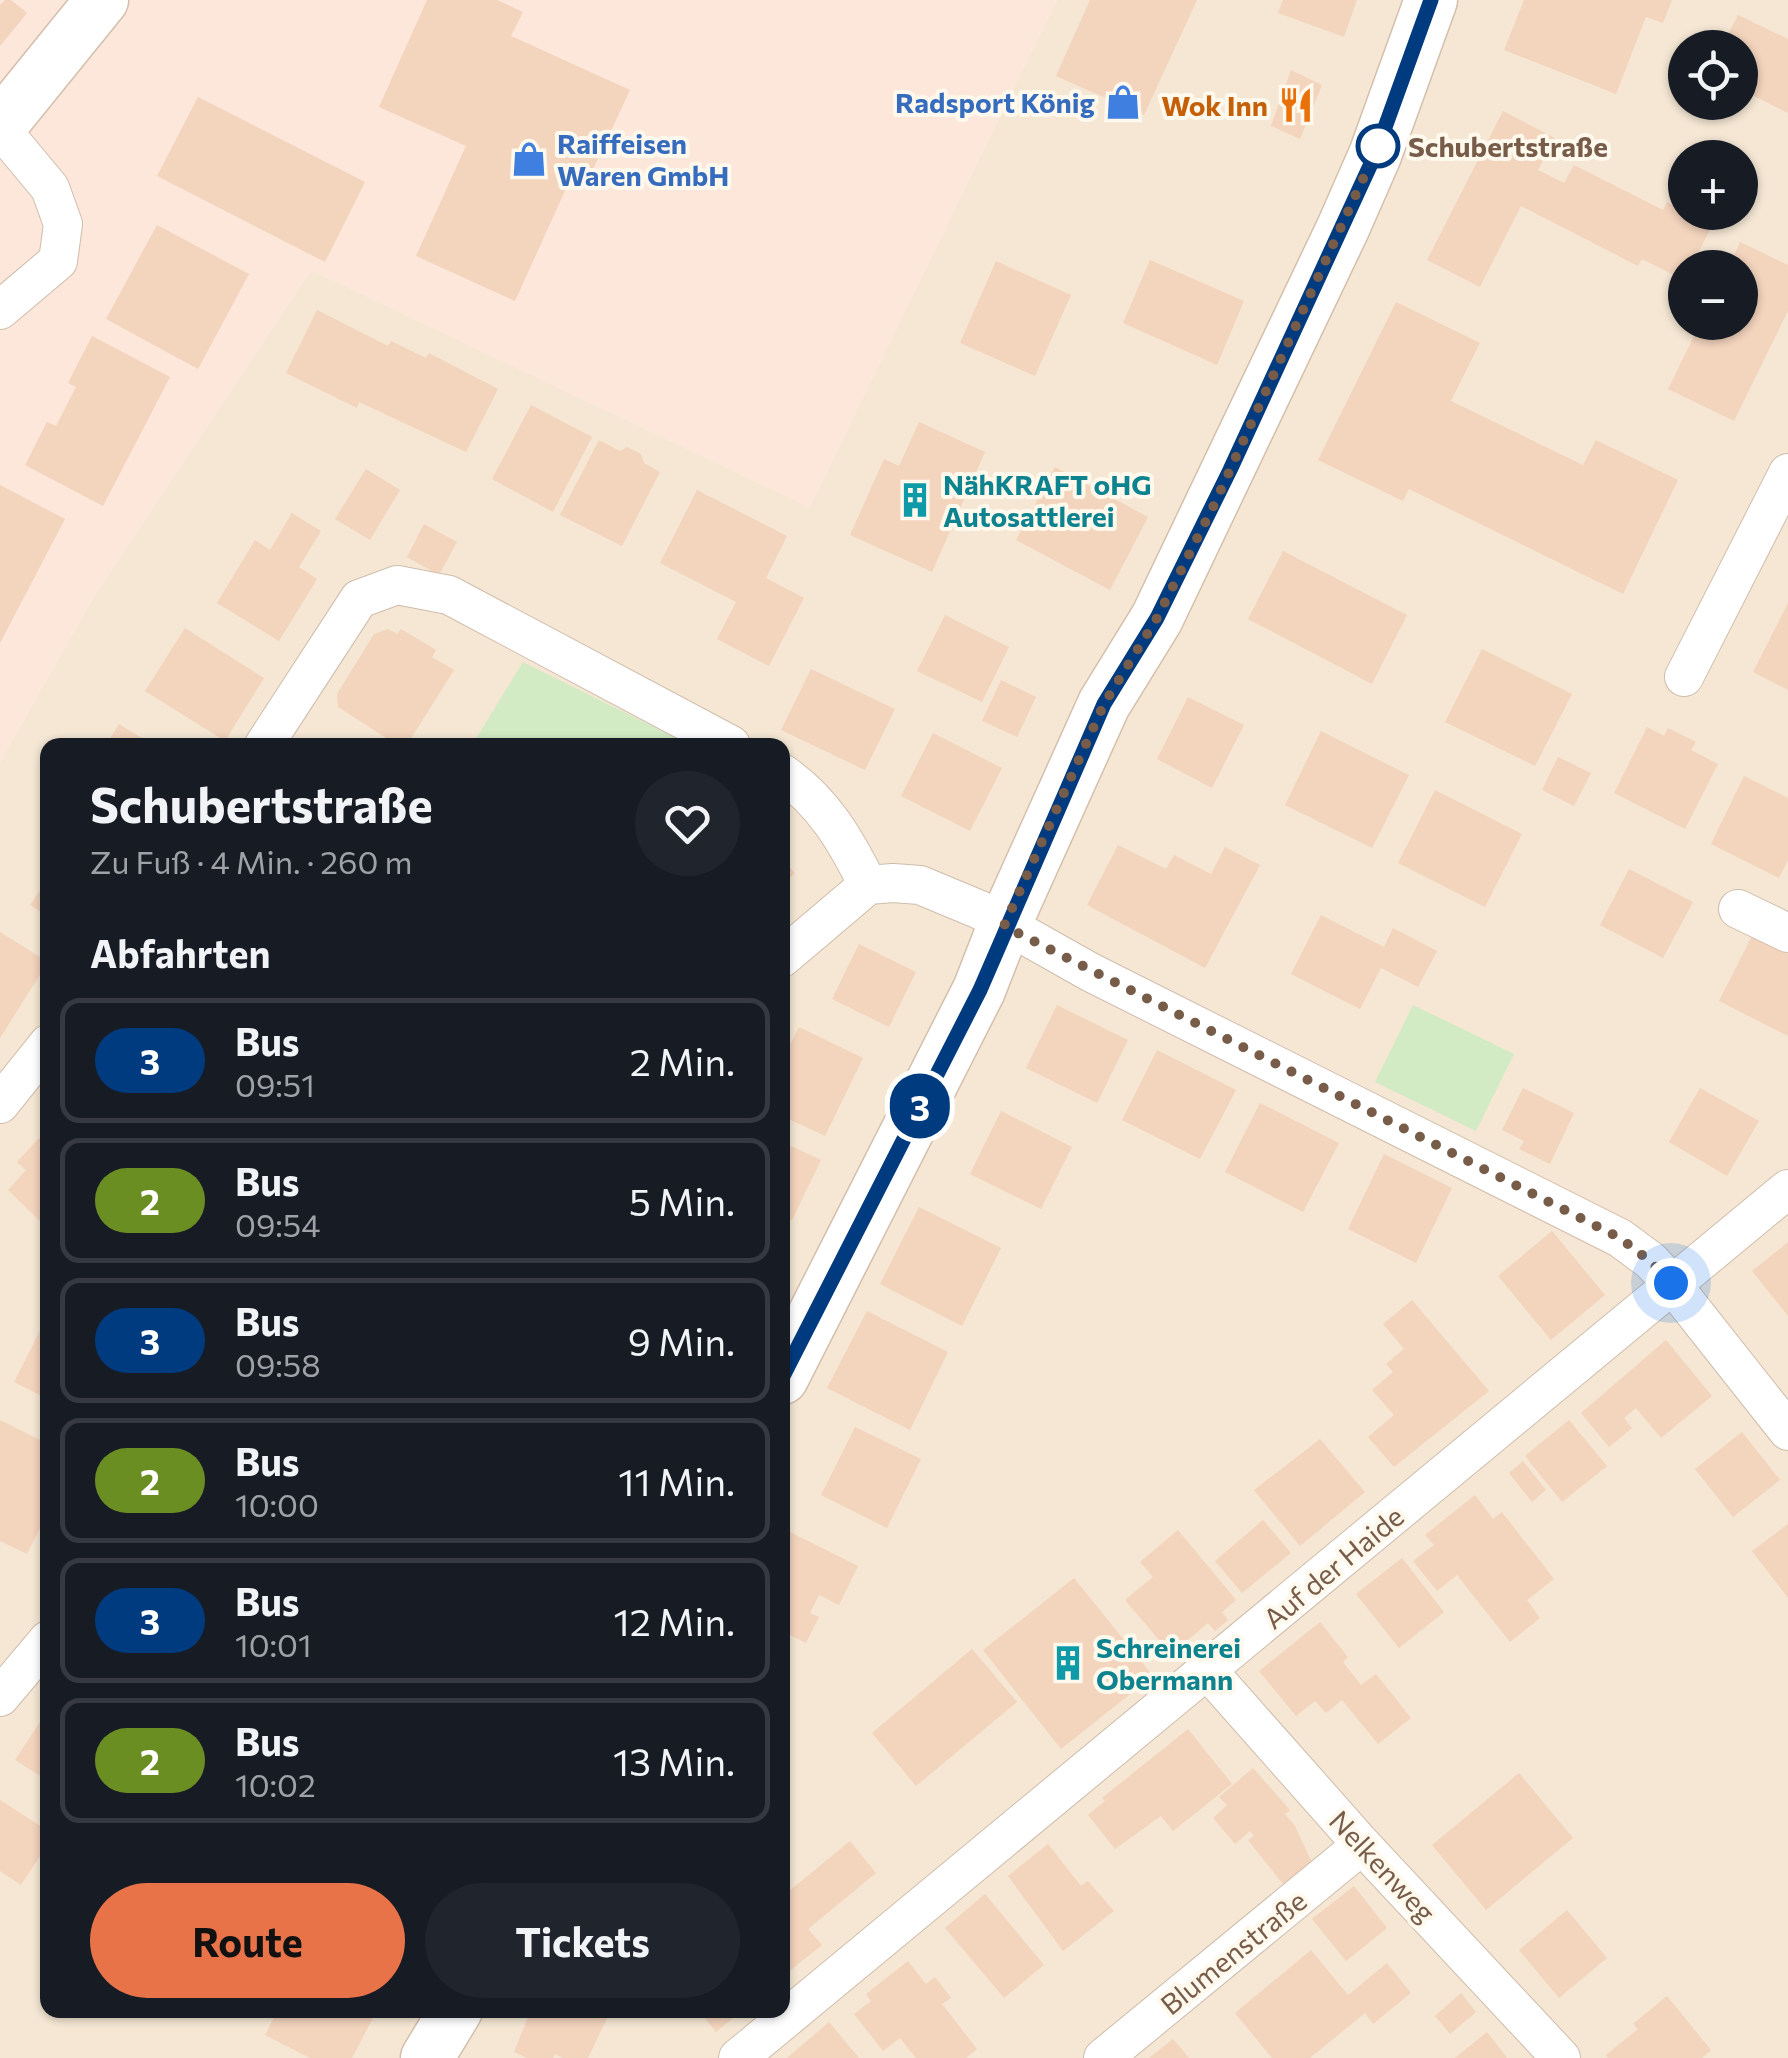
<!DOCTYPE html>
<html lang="de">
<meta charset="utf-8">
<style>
:root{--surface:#171b24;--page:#20242c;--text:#f1f3f6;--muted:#9ea1a6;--line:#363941;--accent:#e97349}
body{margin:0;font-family:Commissioner,sans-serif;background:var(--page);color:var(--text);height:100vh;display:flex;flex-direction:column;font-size:38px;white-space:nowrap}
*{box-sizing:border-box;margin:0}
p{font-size:32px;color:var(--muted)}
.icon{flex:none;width:55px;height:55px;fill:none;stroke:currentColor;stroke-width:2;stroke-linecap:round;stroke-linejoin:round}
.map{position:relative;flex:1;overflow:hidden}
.sheet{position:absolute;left:40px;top:738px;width:750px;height:1280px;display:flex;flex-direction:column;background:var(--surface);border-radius:20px;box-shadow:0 2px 8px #0004}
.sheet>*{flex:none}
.badge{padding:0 20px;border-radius:32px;font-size:35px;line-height:65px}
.fabs{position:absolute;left:1668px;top:30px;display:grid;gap:20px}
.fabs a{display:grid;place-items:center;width:90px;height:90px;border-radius:50%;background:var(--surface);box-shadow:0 2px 8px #0004;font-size:50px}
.you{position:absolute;width:50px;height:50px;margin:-25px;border:8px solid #fff;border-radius:50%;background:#1a73e8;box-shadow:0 0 0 15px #1a73e833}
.map>.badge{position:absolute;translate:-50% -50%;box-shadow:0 0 0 5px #fff}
h2{padding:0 50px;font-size:38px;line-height:90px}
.round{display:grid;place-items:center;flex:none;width:105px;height:105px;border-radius:52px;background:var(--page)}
.headline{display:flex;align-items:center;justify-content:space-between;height:170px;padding:0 50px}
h1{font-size:48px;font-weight:700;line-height:75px}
.action{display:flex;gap:20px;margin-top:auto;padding:20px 50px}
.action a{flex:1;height:115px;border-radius:60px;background:var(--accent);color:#111;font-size:40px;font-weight:700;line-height:115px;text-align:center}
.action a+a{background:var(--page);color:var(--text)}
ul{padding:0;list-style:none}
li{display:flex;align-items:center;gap:30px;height:125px;margin:0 20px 15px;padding:0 30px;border:5px solid var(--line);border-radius:20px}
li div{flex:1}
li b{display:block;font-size:38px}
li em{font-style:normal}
li .badge{min-width:110px;font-weight:700;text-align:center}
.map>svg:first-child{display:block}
</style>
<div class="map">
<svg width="1788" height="2058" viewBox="0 0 1788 2058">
<rect width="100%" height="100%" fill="#fdf5e6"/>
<!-- residential -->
<path fill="#f5e7d4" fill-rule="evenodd" d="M1057 0H1788V2058H0V762L96 593 311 270 809 507ZM1685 48H1740V102H1685ZM1685 158H1740V212H1685ZM1685 268H1740V322H1685ZM48 745H782V2010H48Z"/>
<!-- commercial -->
<path fill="#fde6da" d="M0 0H1057L810 508 311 270 96 593 0 762Z"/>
<!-- green -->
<g fill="#d2ebc4">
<path d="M523 662 690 745H472Z"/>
<path d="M1413 1005 1514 1054 1476 1131 1375 1082Z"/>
</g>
<!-- building -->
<g fill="#f3d4bd">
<path d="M5 0H11L27 13 0 46V5Z"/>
<path d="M427 0H497L523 12 511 36 630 90 588 180 573 173 515 301 416 256 466 146 379 107Z"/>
<path d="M1090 0H1197L1144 115 1056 76Z"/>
<path d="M1283 0H1357L1344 37 1278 13Z"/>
<path d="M1524 0H1672L1663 23 1646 17 1616 94 1504 50Z"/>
<path d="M1738 15 1788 39V113L1740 89V48H1721Z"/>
<path d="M1291 70 1322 85 1300 139 1271 126Z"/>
<path d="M198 97 365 182 325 262 157 176Z"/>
<path d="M1503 111 1555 138 1538 170 1564 183 1574 165 1663 210 1667 202 1712 225 1691 268H1685L1684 280 1642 259 1638 266 1521 206 1480 287 1427 260Z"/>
<path d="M157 225 249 274 198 369 106 319Z"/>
<path d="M1740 242 1788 265V311L1734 421 1668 389 1701 322H1740V268H1728Z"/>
<path d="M1150 260 1244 301 1217 365 1123 323Z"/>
<path d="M996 261 1071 295 1035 376 960 343Z"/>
<path d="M1396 302 1480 343 1451 401 1583 465 1596 440 1678 480 1623 594 1409 489 1403 501 1318 460Z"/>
<path d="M317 310 388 346 391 341 426 358 429 353 498 389 466 452 359 402 357 408 286 373Z"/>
<path d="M92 336 170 377 103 506 25 465 47 422 56 426 76 387 68 383Z"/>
<path d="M531 405 592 437 553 512 492 479Z"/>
<path d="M919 422 985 452 932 572 850 535 884 459 899 466Z"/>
<path d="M599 440 620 451 627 447 641 454 644 463 660 472 622 546 560 515Z"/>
<path d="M1055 467 1148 517 1110 590 1016 540Z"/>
<path d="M366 469 400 490 370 540 335 519Z"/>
<path d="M0 485 65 519 0 643Z"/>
<path d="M697 490 787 536 766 578 804 598 769 666 717 639 736 602 660 563Z"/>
<path d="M292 513 321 531 299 567 317 579 279 641 217 603 255 540 270 550Z"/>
<path d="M424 524 457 542 439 575 407 557Z"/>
<path d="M1283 551 1407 615 1372 684 1248 619Z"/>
<path d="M1788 603V690L1753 672Z"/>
<path d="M945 615 1009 647 982 702 917 671Z"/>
<path d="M185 628 264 678 225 741 145 691Z"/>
<path d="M388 629 397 634 401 629 436 650 432 657 454 670 407 745H397L338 707 337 694 374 634Z"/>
<path d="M1482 649 1572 694 1535 766 1445 722Z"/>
<path d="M811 669 895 709 865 770 781 730Z"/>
<path d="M1001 680 1036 697 1017 737 982 721Z"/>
<path d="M1188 697 1244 725 1212 788 1157 759Z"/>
<path d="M119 724 153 745H106Z"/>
<path d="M1647 727 1664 736 1668 728 1696 742 1691 750 1718 764 1685 829 1614 793Z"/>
<path d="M1321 731 1409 775 1372 848 1285 805Z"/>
<path d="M933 733 1002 768 970 831 901 796Z"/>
<path d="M1558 757 1591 773 1574 806 1542 790Z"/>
<path d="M1744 776 1788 798V860L1779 878 1711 844Z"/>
<path d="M1435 790 1522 834 1485 907 1398 863Z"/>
<path d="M1118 845 1166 869 1174 855 1211 874 1225 847 1260 865 1205 968 1087 905Z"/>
<path d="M782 859 795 873 782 884Z"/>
<path d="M1629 869 1693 902 1663 958 1600 925Z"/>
<path d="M48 879V917L30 905Z"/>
<path d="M1321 915 1384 947 1393 928 1437 951 1418 987 1381 968 1360 1009 1291 974Z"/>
<path d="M0 932 48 962 0 1038Z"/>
<path d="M1752 936 1788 954V1036L1719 1001Z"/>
<path d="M859 944 916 972 889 1027 832 999Z"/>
<path d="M1057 1005 1128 1040 1097 1103 1026 1068Z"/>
<path d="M799 1027 863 1058 825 1136 782 1116V1061Z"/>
<path d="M1157 1050 1236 1090 1200 1159 1122 1120Z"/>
<path d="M1523 1088 1574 1113 1550 1164 1519 1149 1524 1141 1502 1130Z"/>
<path d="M1700 1088 1759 1121 1727 1176 1669 1142Z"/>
<path d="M1260 1103 1339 1143 1303 1212 1225 1172Z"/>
<path d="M1001 1111 1072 1147 1041 1209 970 1174Z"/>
<path d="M39 1138 48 1146V1221L44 1225 8 1190 26 1170 17 1162Z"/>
<path d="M791 1146 821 1160 792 1220 787 1219 782 1229V1164Z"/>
<path d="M1384 1154 1452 1188 1416 1263 1348 1229Z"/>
<path d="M919 1207 1001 1248 962 1326 880 1284Z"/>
<path d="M1552 1231 1605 1295 1551 1340 1498 1276Z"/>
<path d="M1788 1242V1316L1752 1271Z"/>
<path d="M1412 1300 1489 1391 1394 1467 1368 1437 1394 1415 1372 1390 1393 1372 1386 1364 1404 1349 1383 1324Z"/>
<path d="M867 1311 948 1352 910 1430 827 1388Z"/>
<path d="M48 1315V1399L14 1382Z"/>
<path d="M1666 1340 1712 1396 1661 1438 1636 1408 1624 1418 1632 1428 1609 1447 1581 1413Z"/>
<path d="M0 1420 48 1444V1512L27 1554 0 1541Z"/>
<path d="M1569 1420 1607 1466 1562 1502 1525 1456Z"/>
<path d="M855 1427 921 1459 887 1528 821 1495Z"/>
<path d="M1742 1432 1780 1480 1733 1517 1695 1469Z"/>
<path d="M1320 1439 1365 1492 1300 1546 1254 1490Z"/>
<path d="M1523 1461 1546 1490 1532 1502 1509 1473Z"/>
<path d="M1475 1495 1493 1519 1502 1512 1554 1579 1527 1600 1540 1618 1510 1642 1457 1575 1437 1591 1413 1561 1434 1545 1425 1535Z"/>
<path d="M1263 1520 1291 1553 1242 1593 1215 1561Z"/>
<path d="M1788 1524V1598L1752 1551Z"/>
<path d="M782 1528 858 1566 839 1605 819 1595 810 1613 819 1617 806 1643 782 1631Z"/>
<path d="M1178 1530 1236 1600 1222 1612 1228 1620 1215 1631 1208 1623 1171 1654 1125 1600 1153 1577 1140 1562Z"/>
<path d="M1402 1558 1444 1612 1399 1648 1356 1594Z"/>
<path d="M1074 1578 1153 1676 1061 1749 983 1650Z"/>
<path d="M1320 1622 1348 1657 1343 1662 1361 1685 1376 1674 1411 1718 1378 1744 1342 1700 1326 1713 1315 1701 1296 1716 1259 1671Z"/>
<path d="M972 1649 1017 1702 916 1786 872 1733Z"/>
<path d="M48 1710V1781L15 1760Z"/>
<path d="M1188 1729 1232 1784 1173 1831 1161 1816 1115 1849 1088 1815 1105 1801 1102 1798Z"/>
<path d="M1253 1768 1290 1810 1285 1814 1295 1826 1314 1867 1287 1889 1248 1840 1254 1836 1250 1831 1235 1844 1213 1818 1227 1805 1219 1797Z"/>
<path d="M1519 1773 1573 1838 1486 1910 1432 1845Z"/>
<path d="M0 1800 48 1831V1844L21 1885 0 1871Z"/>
<path d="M850 1841 876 1873 808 1929 822 1945 782 1977V1897Z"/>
<path d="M1048 1844 1081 1886 1088 1881 1114 1911 1063 1951 1008 1876Z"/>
<path d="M1354 1886 1387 1928 1346 1961 1312 1919Z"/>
<path d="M985 1894 1044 1965 1004 1998 945 1928Z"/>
<path d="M1567 1910 1607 1958 1559 1998 1519 1950Z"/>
<path d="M1311 1950 1348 1995 1387 1963 1411 1993 1373 2024 1365 2013 1310 2058H1272L1235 2013Z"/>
<path d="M908 1961 926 1984 935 1977 951 1998 942 2004 977 2049 966 2058H916L900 2038 883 2051 854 2014 871 2001 866 1994Z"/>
<path d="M1461 1993 1476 2012 1450 2034 1435 2016Z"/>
<path d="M1667 1996 1711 2050 1702 2058H1608L1606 2055 1638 2029 1633 2024Z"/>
<path d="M278 2010H377L352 2058H310L265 2035Z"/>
<path d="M531 2010H611L588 2058H563L555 2054 553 2058H527L514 2052Z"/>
<path d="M698 2010H743L716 2032Z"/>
<path d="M829 2022 859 2058H787Z"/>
<path d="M1487 2032 1507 2058H1455Z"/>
<path d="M1173 2039 1189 2058H1149Z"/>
</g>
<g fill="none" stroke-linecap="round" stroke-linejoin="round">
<defs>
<g id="street">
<path d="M0 128 50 188 63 224 58 261 0 310"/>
<path d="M1684 677 1788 473"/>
<path d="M264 745 359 599 397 585 449 595 731 745"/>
<path d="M782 773C824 802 846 841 868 885"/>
<path d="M1738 909 1788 933"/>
<path d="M782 958 868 885 893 883 920 885 980 910 1090 972 1620 1238 1651 1261 1671 1283 1788 1431"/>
<path d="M0 1104 48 1044"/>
<path d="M1208 1671 1362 1845 1561 2058"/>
<path d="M0 1697 48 1640"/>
<path d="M738 2058 1788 1189"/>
<path d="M1103 2058 1362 1845"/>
</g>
<g id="secondary">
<path d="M0 126 102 0"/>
<path d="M782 1378 979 990 1004 926 1104 704 1157 618 1343 228 1375 155 1431 0"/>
<path d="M427 2058 456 2010"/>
</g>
</defs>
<!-- street casing -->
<use href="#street" stroke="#cfbdac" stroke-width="40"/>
<!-- secondary casing -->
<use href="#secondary" stroke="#d4bfac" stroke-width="55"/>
<!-- street -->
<use href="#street" stroke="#fff" stroke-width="38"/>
<!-- secondary -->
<use href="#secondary" stroke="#fff" stroke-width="52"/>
</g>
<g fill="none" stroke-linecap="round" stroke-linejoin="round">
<defs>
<path id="line" d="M782 1378 980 990 1104 704 1157 618 1230 470 1375 155 1431 0"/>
</defs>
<!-- line casing -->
<use href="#line" stroke="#fff" stroke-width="22"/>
<!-- line -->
<use href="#line" stroke="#003b80" stroke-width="15"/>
<!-- walk -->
<path stroke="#775c4a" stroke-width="10" stroke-dasharray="0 18" d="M1378 146 1214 505 1157 618 1104 704 1004 926 1620 1238 1650 1261 1671 1283"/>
</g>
<!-- icons -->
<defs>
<symbol id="shop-bare" viewBox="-9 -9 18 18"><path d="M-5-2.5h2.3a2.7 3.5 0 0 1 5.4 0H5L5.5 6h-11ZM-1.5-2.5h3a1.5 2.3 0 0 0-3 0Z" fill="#3f7fe0" stroke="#fff9ed" stroke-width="2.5" paint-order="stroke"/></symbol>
<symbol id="restaurant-bare" viewBox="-9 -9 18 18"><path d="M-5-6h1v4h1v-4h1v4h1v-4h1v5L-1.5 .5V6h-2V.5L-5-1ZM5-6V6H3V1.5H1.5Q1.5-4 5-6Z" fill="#e8710a" stroke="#fff9ed" stroke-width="2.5" paint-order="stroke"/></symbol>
<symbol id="building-bare" viewBox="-9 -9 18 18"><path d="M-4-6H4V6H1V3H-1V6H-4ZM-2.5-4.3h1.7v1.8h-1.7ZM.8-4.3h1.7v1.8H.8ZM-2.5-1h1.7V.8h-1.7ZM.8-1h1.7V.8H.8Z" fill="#0f9aa8" stroke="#fff9ed" stroke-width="2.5" paint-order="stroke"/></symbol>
</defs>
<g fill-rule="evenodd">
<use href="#shop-bare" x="1098" y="77" width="50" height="50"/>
<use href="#restaurant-bare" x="1271" y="80" width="50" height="50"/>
<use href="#shop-bare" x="504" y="134" width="50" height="50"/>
<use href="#building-bare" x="890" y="475" width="50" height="50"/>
<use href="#building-bare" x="1043" y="1638" width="50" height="50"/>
</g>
<!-- markers -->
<circle fill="#fff" stroke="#003b80" stroke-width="5" cx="1378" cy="146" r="20"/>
<g text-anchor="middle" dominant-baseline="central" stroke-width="8" stroke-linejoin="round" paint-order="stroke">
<!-- shop labels -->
<g font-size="28" font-weight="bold" fill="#366cbe" stroke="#fff9ed" text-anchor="end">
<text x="1095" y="102">Radsport König</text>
<text x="557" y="143" text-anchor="start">Raiffeisen<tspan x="557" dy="32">Waren GmbH</tspan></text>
</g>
<!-- food labels -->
<g font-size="28" font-weight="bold" fill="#c56008" stroke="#fff9ed" text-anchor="end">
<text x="1268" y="105">Wok Inn</text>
</g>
<!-- stop labels -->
<g font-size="28" font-weight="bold" fill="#775c4a" stroke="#fff9ed" text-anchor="start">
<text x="1408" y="146">Schubertstraße</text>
</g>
<!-- culture labels -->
<g font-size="28" font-weight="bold" fill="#0d838f" stroke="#fff9ed" text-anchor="start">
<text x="943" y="484">NähKRAFT oHG<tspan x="943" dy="32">Autosattlerei</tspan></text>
<text x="1096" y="1647">Schreinerei<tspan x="1096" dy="32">Obermann</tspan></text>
</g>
<!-- street labels -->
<g font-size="28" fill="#775c4a" stroke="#fff9ed">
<text transform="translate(1333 1567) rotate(-40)">Auf der Haide</text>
<text transform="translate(1383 1866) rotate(47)">Nelkenweg</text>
<text transform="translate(1233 1952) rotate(-39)">Blumenstraße</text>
</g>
</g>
</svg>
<div class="fabs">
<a><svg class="icon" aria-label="locate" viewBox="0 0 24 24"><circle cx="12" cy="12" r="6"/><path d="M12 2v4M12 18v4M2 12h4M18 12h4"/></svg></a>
<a>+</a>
<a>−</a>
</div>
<div class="you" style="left:1671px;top:1283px"></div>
<b class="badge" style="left:920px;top:1106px;background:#003b80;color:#fff">3</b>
<section class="sheet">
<div class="headline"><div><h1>Schubertstraße</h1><p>Zu Fuß · 4 Min. · 260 m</p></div><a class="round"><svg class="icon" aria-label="heart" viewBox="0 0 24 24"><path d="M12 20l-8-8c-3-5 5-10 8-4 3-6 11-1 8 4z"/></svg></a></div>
<h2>Abfahrten</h2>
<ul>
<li><span class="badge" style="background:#003b80;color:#fff">3</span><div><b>Bus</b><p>09:51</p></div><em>2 Min.</em></li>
<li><span class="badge" style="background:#6b8e23;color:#fff">2</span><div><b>Bus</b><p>09:54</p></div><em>5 Min.</em></li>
<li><span class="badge" style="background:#003b80;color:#fff">3</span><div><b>Bus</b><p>09:58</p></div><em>9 Min.</em></li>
<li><span class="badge" style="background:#6b8e23;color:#fff">2</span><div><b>Bus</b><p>10:00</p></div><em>11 Min.</em></li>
<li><span class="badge" style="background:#003b80;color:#fff">3</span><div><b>Bus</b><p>10:01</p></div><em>12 Min.</em></li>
<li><span class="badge" style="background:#6b8e23;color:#fff">2</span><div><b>Bus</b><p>10:02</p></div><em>13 Min.</em></li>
</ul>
<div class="action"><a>Route</a><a>Tickets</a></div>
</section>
</div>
